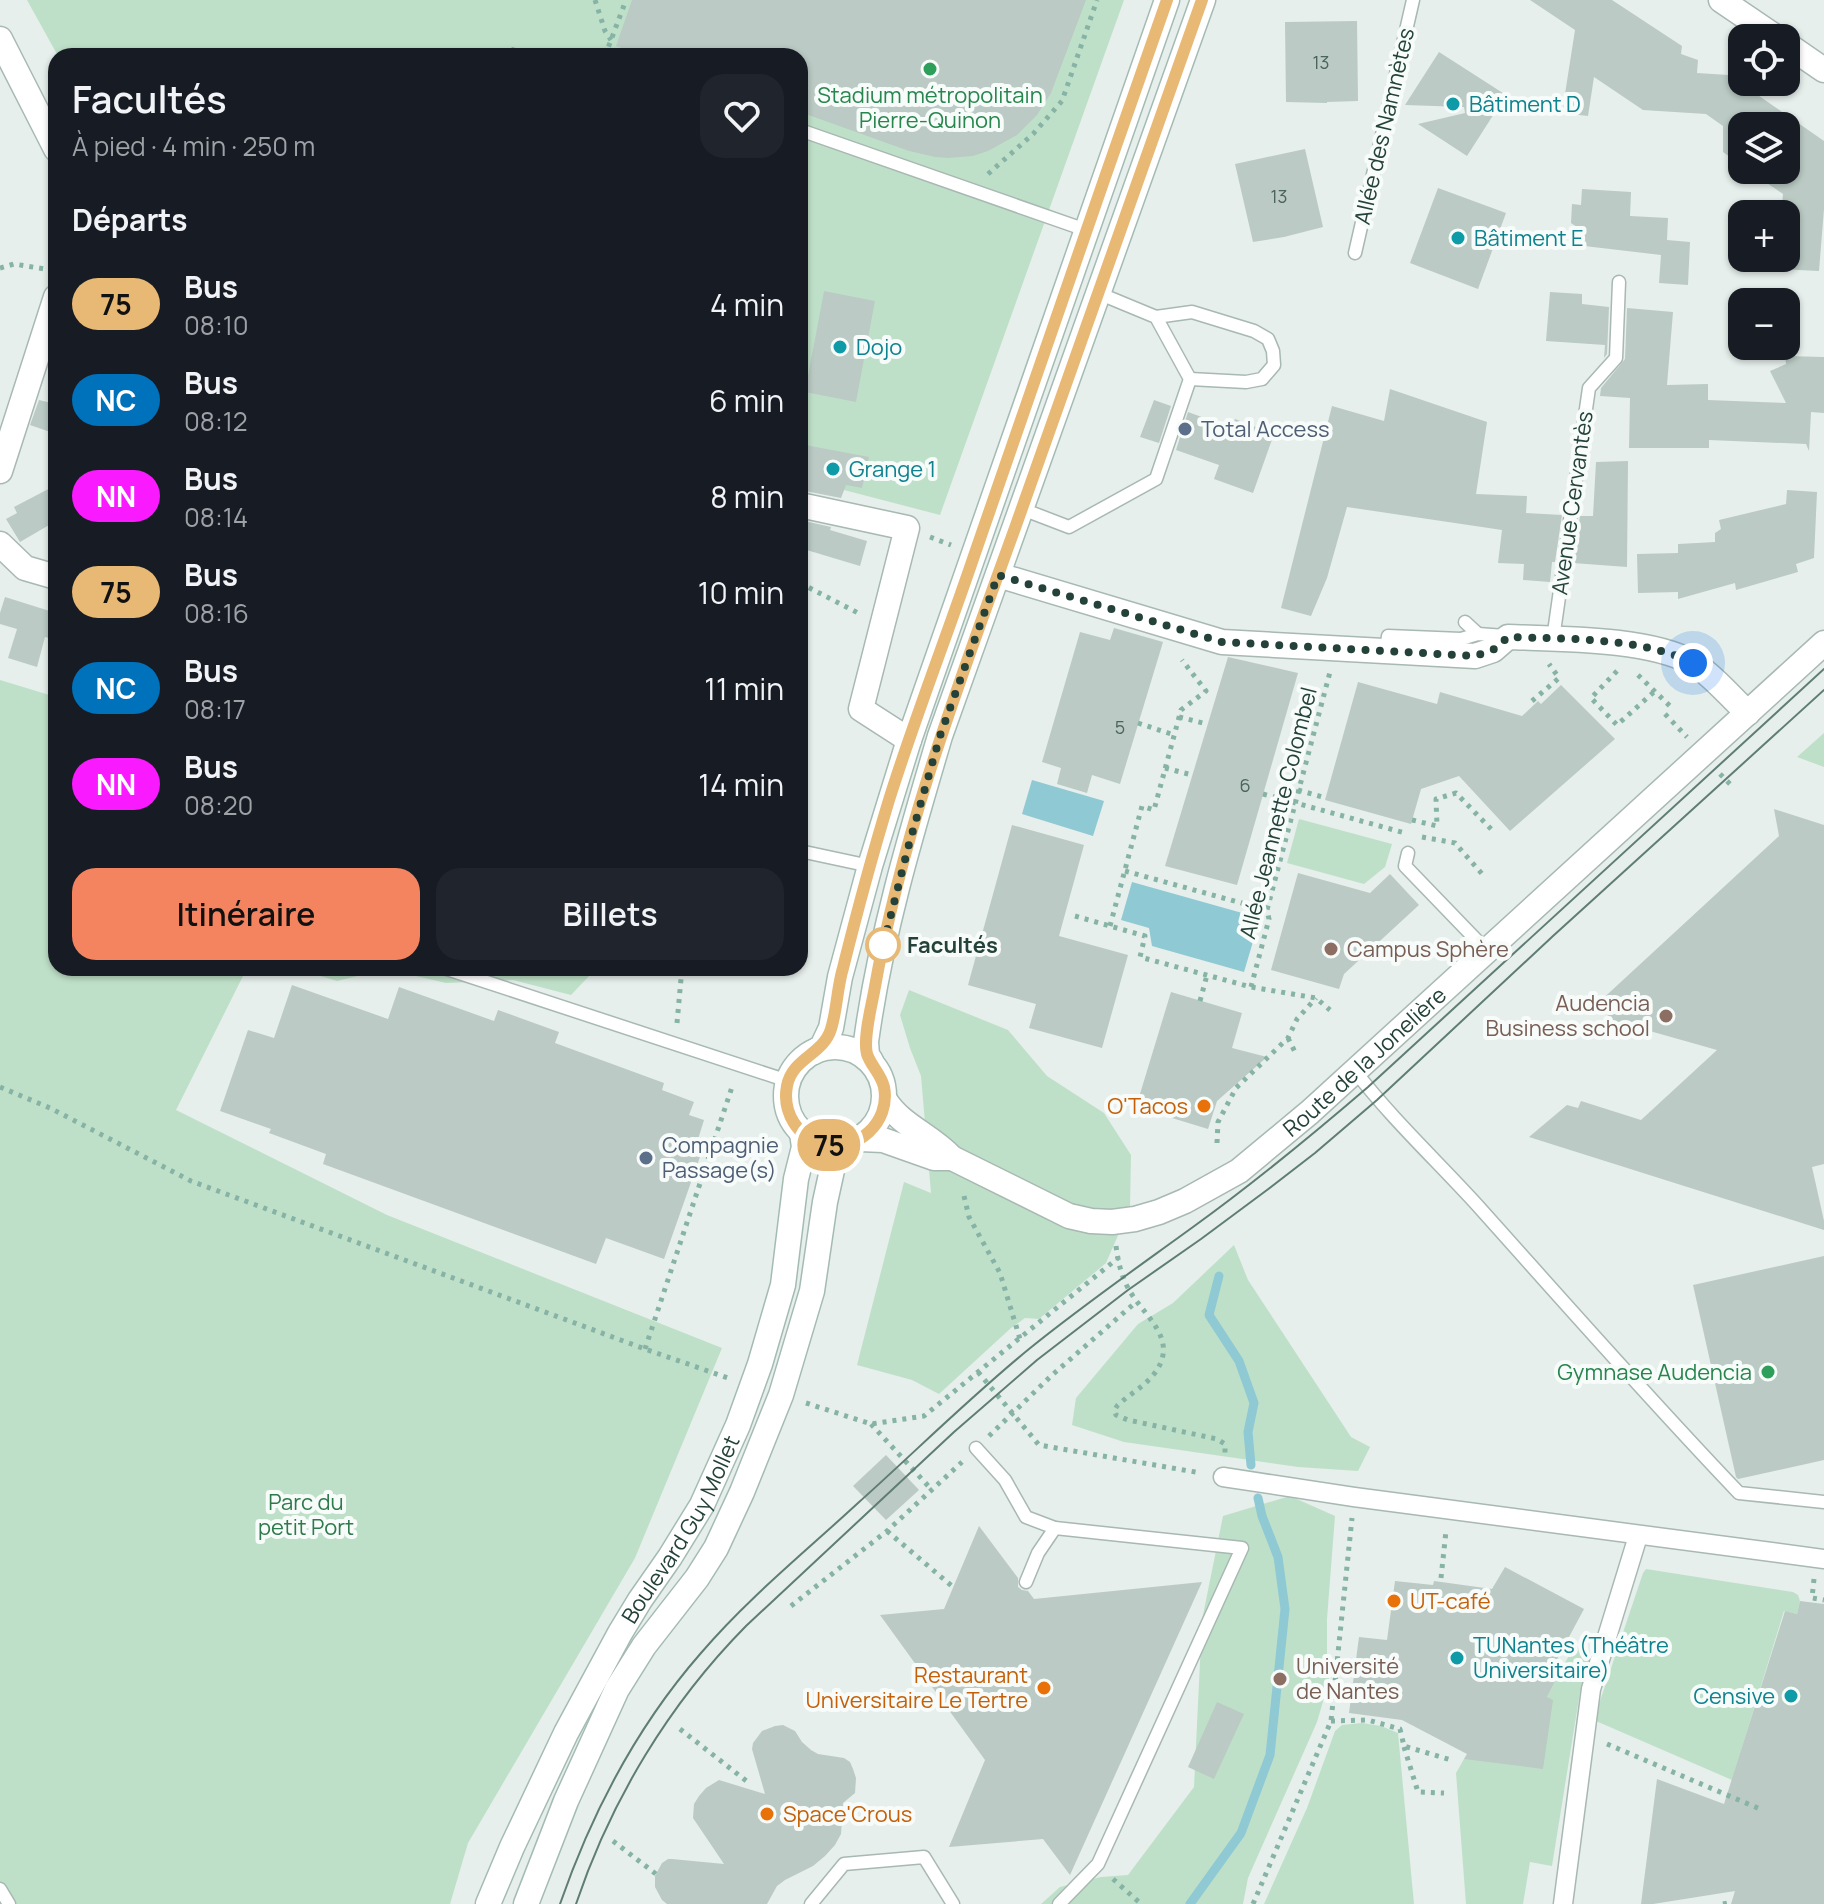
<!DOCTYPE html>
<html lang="fr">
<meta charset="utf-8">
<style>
:root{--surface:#171b24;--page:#20242c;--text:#f1f3f6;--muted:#9ea1a6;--accent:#f4845f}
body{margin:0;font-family:Manrope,sans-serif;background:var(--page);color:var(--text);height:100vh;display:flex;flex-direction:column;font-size:30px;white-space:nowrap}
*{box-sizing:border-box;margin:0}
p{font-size:26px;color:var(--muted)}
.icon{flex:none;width:44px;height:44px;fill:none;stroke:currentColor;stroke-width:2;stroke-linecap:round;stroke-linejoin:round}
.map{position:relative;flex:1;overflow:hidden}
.sheet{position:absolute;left:48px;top:48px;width:760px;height:928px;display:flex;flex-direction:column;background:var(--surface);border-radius:24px;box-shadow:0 2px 6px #0004}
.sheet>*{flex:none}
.badge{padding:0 16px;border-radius:26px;font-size:28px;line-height:52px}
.tools{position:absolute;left:1728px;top:24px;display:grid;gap:16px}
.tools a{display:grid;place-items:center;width:72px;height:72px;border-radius:16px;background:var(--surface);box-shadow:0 2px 6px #0004;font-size:40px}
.you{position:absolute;width:40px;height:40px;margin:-20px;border:6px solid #fff;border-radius:50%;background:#1a73e8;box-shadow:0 0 0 12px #1a73e833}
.map>.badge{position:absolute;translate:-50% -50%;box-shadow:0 0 0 4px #fff}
h2{padding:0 24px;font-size:30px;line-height:72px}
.round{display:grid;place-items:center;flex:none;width:84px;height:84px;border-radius:24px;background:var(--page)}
.summary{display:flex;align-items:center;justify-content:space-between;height:136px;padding:0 24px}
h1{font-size:38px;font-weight:600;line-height:60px}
.action{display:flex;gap:16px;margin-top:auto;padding:16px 24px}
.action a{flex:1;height:92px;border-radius:24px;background:var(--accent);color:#111;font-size:32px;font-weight:600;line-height:92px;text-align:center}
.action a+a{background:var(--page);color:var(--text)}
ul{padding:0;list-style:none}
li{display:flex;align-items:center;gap:24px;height:96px;padding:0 24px}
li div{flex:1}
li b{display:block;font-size:30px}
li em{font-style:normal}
li .badge{min-width:88px;font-weight:700;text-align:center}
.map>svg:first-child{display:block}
</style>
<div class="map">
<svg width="1824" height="1904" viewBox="0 0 1824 1904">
<rect width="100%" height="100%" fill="#e6efeb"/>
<!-- green -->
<g fill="#bfe0c8">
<path d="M27 0H1124L940 515 844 490 800 482V56H58Z"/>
<path d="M0 680 56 697V968H247L176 1110 387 1215 722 1348 635 1558 468 1843 450 1904H0Z"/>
<path d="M1824 733V767L1797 757Z"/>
<path d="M1299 819 1392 844 1385 867 1364 884 1287 863Z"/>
<path d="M294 968H588L590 975 571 995 513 980 446 983 386 969 337 981Z"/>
<path d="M909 990 1008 1030 1047 1076 1104 1113 1131 1155 1130 1208 1106 1263 1039 1319 1025 1318 1011 1328 939 1394 912 1380 857 1365 904 1182 931 1193 921 1076 910 1048 900 1015Z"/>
<path d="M1234 1245 1248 1280 1351 1437 1370 1447 1358 1471 1298 1467 1124 1442 1072 1425 1076 1398 1138 1324 1173 1303Z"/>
<path d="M1290 1496 1335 1516 1327 1619V1653L1329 1681 1317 1722 1248 1878 1243 1904H1041L1060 1887 1101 1877 1128 1875 1194 1787 1202 1620 1223 1516Z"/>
<path d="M1646 1569 1793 1592 1798 1595 1800 1601 1797 1614 1784 1611 1732 1780 1596 1721 1599 1704 1643 1573Z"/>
<path d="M1574 1646 1591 1653 1580 1692 1552 1866 1530 1862 1523 1904H1466L1456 1773 1464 1759 1547 1697Z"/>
<path d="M1362 1723 1381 1726 1398 1733 1414 1904H1264L1307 1808 1335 1731 1342 1725Z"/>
</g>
<!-- water -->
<g fill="#8ec9d4">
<path d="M1032 780 1104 801 1093 836 1022 814Z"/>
<path d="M1132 882 1260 918 1244 972 1152 946 1149 928 1121 920Z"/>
</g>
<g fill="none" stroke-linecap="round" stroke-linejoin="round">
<!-- stream -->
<g stroke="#8ec9d4" stroke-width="9">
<path d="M1219 1276 1209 1315 1239 1361 1254 1403 1248 1432 1251 1465"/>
<path d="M1190 1904 1241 1833 1270 1755 1285 1609 1278 1557 1262 1516 1258 1498"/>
</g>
</g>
<!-- building -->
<g fill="#bbcac4">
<path d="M632 0H1086L1051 93 1037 115 1017 135 988 151 973 156 948 158 935 157 909 151 800 112V56H644L616 46Z"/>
<path d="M1530 0H1612L1682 46 1681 54 1698 60 1697 73 1729 75 1824 141V209L1819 271 1777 269 1778 258H1786V214H1781L1783 194 1748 170H1786V126H1742V166L1723 152V126L1706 114 1643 110 1594 77 1588 116 1562 113 1575 30Z"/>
<path d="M1357 21 1358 101 1327 102V103L1286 102 1285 22Z"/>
<path d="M1439 52 1506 95 1467 156 1418 124 1465 113 1464 107 1405 105Z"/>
<path d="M1305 149 1323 227 1284 237 1253 242 1235 164Z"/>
<path d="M1438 188 1506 213 1478 289 1410 263Z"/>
<path d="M1582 189 1631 192 1630 216 1668 218 1667 240 1690 242 1688 285 1659 283 1661 255 1576 245 1583 231 1571 223 1572 204 1581 205Z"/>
<path d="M824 291 875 301 856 402 805 392Z"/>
<path d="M1550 292 1582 294V304L1609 307 1607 354 1604 358 1605 345 1546 341Z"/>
<path d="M1627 308 1673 312 1667 385 1708 384V400L1786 403 1770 371 1786 364 1785 356 1824 357V413L1811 412 1809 451 1806 444 1709 440V448H1629L1630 398 1600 396 1601 388 1625 359Z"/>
<path d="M1390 389 1487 422 1476 494 1527 496 1526 513 1562 515 1555 562H1552L1550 582 1523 580 1524 564 1498 563 1502 530 1347 507 1327 578 1311 616 1281 608 1332 406 1384 421Z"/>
<path d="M39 400 56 404V434L30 425Z"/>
<path d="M1154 400 1171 406 1159 443 1140 437Z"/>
<path d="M1188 412 1232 428 1235 419 1274 434 1253 493 1214 479 1219 465 1176 450Z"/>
<path d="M800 444 869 457 862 488 846 485 841 498 800 490Z"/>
<path d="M1628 461 1627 567 1573 563 1580 516H1593L1596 462Z"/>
<path d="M56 485V521L20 542 6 519 17 513 14 507Z"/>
<path d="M1787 490 1817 492 1814 558 1796 564 1798 572 1736 590 1735 583 1678 599V592L1638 593 1637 554 1678 553V544L1715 542V533L1721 529 1719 520 1786 504Z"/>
<path d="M800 520 831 527 830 530 867 541 860 566 800 548Z"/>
<path d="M5 597 56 613V640L45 637 37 667 8 658 17 629 0 624V613Z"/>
<path d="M1114 628 1163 642 1120 784 1092 775 1087 793 1057 784 1061 768 1042 762 1080 632 1110 640Z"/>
<path d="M1228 657 1298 673 1237 885 1165 866Z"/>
<path d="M1358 682 1437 704 1440 692 1522 716 1538 701 1541 704 1561 685 1615 739 1510 831 1459 776 1421 789 1411 824 1325 800Z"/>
<path d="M1774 809 1824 825V1164L1812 1167 1824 1221V1230L1529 1137 1567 1105 1578 1108 1581 1101 1641 1120 1717 1050 1632 1026 1629 1037 1597 1004 1779 836Z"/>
<path d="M1012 825 1084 845 1059 936 1128 955 1102 1048 1029 1028 1036 1004 968 985Z"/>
<path d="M1298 873 1370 893 1390 874 1419 905 1344 974 1339 989 1271 970Z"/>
<path d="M292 985 388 1019 399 987 494 1021 498 1010 559 1032 555 1043 664 1083 662 1090 694 1102 689 1115 704 1120 695 1149 702 1151 664 1259 606 1238 596 1264 323 1164 326 1154 269 1133 271 1129 220 1111 248 1030 274 1038Z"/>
<path d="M1171 992 1242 1013 1232 1048 1267 1057 1217 1101 1208 1129 1136 1107Z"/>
<path d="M1824 1256V1460L1738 1479 1736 1477 1693 1285Z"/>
<path d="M886 1455 919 1490 886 1520 853 1486Z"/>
<path d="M979 1526 1018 1578V1587L1022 1590 1028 1591 1034 1599 1202 1582 1070 1875 1043 1839 949 1847 985 1760 880 1615 944 1609Z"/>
<path d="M1505 1567 1584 1609 1548 1676 1556 1680 1547 1697 1553 1700 1543 1769 1464 1759 1467 1754 1402 1720 1349 1713 1359 1637 1387 1640 1395 1581 1433 1585 1434 1581 1492 1589Z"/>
<path d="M1800 1601 1824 1604V1904H1731L1735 1891 1653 1904H1641L1657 1779 1724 1804 1785 1611 1797 1614Z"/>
<path d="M1217 1702 1244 1714 1214 1779 1188 1767Z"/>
<path d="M783 1725 795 1731 802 1742 811 1750 818 1754 844 1758 850 1762 853 1769 856 1778 855 1793 843 1803 841 1834 835 1845 825 1856 813 1866 785 1880 777 1886 767 1904H667L662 1900 655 1887V1876L662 1863 668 1859H672L724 1864 693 1818 694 1804 699 1796 706 1788 719 1780 765 1794 752 1749 753 1743 762 1731 775 1726Z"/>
</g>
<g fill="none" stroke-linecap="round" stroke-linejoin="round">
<defs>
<g id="service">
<path d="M800 130 1086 230"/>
<path d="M1355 253 1413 0"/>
<path d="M1156 317 1192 312 1254 331 1268 339 1273 351 1274 365 1262 379 1246 382 1190 379"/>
<path d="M1022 509 1069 527 1156 479 1190 379 1156 317 1098 293"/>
<path d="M1465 622 1478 634"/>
<path d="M1553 639 1589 388 1616 358 1619 282"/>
<path d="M1386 650 1388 636 1461 639 1478 634 1505 636"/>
<path d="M800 851 870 866"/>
<path d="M1408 853 1405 866 1487 951"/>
<path d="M444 968 788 1081"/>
<path d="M1355 1071C1392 1119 1437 1161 1478 1206 1564 1302 1649 1399 1739 1493L1824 1502"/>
<path d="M976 1448 1005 1480 1026 1517 1055 1528 1242 1548 1098 1864 1059 1904"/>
<path d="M1026 1582 1038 1553 1055 1528"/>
<path d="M0 1889 9 1904"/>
<path d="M811 1904 844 1864 924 1857 953 1904"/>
</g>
<g id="pedestrian">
<path d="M1223 1477 1354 1497 1824 1559"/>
<path d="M1563 1904 1591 1689 1638 1536"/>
</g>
<g id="minor">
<path d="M1721 0 1777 38"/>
<path d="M0 39 56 149"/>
<path d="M1786 44 1824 70"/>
<path d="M0 471 56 297"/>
<path d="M800 505 907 528 861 709 909 740"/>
<path d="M0 544 25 568 56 577"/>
<path d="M998 575 1222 642 1475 656 1493 650 1508 637C1560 639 1649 638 1693 663 1714 676 1730 697 1748 713"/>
<path id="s1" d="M885 1100C901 1126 931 1135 952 1158L1069 1216 1091 1221 1112 1222 1135 1219 1159 1212 1185 1201 1239 1171 1310 1112 1824 643"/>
<path d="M860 1139 883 1140 934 1158H952"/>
</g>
<g id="secondary">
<circle cx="835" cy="1096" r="49"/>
<path d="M814 1052 822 1047 831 1028 840 977 870 866 909 740 1167 0"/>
<path d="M871 1061 867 1055 866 1042C880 938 910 837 940 736L1203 0"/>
<path id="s2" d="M488 1904 512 1847 566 1733 620 1633 640 1600 670 1557 702 1505 738 1425 760 1364 783 1285 796 1179 804 1147 802 1133"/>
<path d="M526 1904 566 1801 617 1689 644 1646 697 1578 716 1548 742 1492 781 1395 812 1291 825 1202 834 1161 841 1152 851 1143"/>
</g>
</defs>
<!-- service casing -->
<use href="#service" stroke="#a8b8b2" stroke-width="15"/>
<!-- pedestrian casing -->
<use href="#pedestrian" stroke="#a8b8b2" stroke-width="21"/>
<!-- minor casing -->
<use href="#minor" stroke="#a8b8b2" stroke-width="27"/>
<!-- secondary casing -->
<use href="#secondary" stroke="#a4bbb3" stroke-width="27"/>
<!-- path -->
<g stroke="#86b3a5" stroke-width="5" stroke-dasharray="4 6" stroke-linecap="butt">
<path d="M595 0 605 31 611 40"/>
<path d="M511 49 531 56"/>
<path d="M605 56 626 0"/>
<path d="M988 174 1033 134 1062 101 1097 0"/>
<path d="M0 268 14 264 51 270"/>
<path d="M930 537 951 545"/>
<path d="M800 583 860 614"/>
<path d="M1617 671 1591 698 1617 725 1655 691"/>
<path d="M1638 675 1672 708"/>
<path d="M1532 701 1559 678 1549 664"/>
<path d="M1665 714 1687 737"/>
<path d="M1179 717 1207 724"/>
<path d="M1138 723 1174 735"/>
<path d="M1165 768 1192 775"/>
<path d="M1720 774 1734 788"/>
<path d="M1298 790 1326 798"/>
<path d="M1263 794 1405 833"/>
<path d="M1412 820 1437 826 1436 799 1456 793 1492 830"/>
<path d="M1422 837 1455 843 1483 875"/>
<path d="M1125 871 1267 910"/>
<path d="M1075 916 1145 936 1140 957 1251 987 1316 998 1330 1010"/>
<path d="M1110 926 1142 806 1154 810 1181 710 1206 691 1182 660"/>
<path d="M1251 987 1269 919 1267 910 1330 672"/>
<path d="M1200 1001 1207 975"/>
<path d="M677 1023 682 968"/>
<path d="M1288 1038 1295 1052"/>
<path d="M0 1087 50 1108 191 1181 645 1349 728 1378"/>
<path d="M1217 1143 1218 1122 1236 1088 1288 1038 1297 1019 1316 998"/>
<path d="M964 1196 969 1217 1000 1273 1020 1339"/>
<path d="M1116 1246C1118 1261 1121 1275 1128 1288 1143 1316 1181 1339 1154 1374 1144 1387 1128 1395 1117 1406L1114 1411 1116 1415 1128 1420 1217 1439 1225 1444V1454"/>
<path d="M645 1349 733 1084"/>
<path d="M978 1372 1039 1445 1201 1473"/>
<path d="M806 1403 871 1424 924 1416 1118 1258"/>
<path d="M871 1424 932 1490"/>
<path d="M989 1436 1051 1376 1136 1302"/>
<path d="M887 1531 953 1587"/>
<path d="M1441 1578 1446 1531"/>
<path d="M1814 1579 1812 1598 1824 1600"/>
<path d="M791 1606 887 1531 962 1462"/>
<path d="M1331 1721 1368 1720 1400 1729 1404 1746 1451 1760"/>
<path d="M680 1729 749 1783"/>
<path d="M1607 1744 1760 1809"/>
<path d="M1404 1747 1418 1792 1444 1793"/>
<path d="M613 1841 656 1874"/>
<path d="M1113 1879 1141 1904"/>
<path d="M1253 1904 1331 1721 1352 1518"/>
<path d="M1723 1904 1732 1902"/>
</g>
<!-- service -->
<use href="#service" stroke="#fff" stroke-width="12"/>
<!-- pedestrian -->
<use href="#pedestrian" stroke="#fff" stroke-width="18"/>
<!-- minor -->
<use href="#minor" stroke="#fff" stroke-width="24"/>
<!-- secondary -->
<use href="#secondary" stroke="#fff" stroke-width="24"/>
<!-- tram -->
<g stroke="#5f7d75" stroke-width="2">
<path d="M560 1904C592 1812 637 1726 701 1653 748 1598 805 1552 858 1503 915 1452 969 1398 1029 1349 1082 1306 1138 1267 1193 1227 1254 1183 1311 1136 1368 1087L1824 669"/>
<path d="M576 1904C611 1800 669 1704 746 1626L954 1432 1037 1360 1128 1290 1201 1239 1267 1190 1315 1153 1377 1100 1553 936 1824 690"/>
</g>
</g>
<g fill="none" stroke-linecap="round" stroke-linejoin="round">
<defs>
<path id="line" d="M1167 0C1102 184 1039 369 975 553 947 636 915 717 889 800 872 856 857 912 843 968 837 988 837 1010 831 1029 823 1055 792 1058 787 1086 782 1112 798 1138 823 1144 857 1153 891 1122 884 1087 881 1074 871 1066 867 1054 863 1039 871 1008 874 992 902 832 960 680 1015 528 1077 352 1139 176 1202 0"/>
</defs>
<!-- line casing -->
<use href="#line" stroke="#fff" stroke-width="18"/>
<!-- line -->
<use href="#line" stroke="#e8b975" stroke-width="12"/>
<!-- walk -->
<path stroke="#24423a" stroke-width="8" stroke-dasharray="0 14.4" d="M883 945 880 958 908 848 940 736 998 575 1222 642 1475 656 1493 650 1508 637C1565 639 1642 637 1693 663"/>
</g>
<!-- markers -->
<g fill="#2e9e5b" stroke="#f7fbf9" stroke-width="3">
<circle cx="930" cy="69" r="8"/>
<circle cx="1768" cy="1372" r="8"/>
</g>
<g fill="#0f9aa8" stroke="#f7fbf9" stroke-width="3">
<circle cx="1453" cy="104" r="8"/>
<circle cx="1458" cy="238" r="8"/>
<circle cx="840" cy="347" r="8"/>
<circle cx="833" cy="469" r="8"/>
<circle cx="1457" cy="1658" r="8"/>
<circle cx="1791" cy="1696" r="8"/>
</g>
<g fill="#5c6f8a" stroke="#f7fbf9" stroke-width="3">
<circle cx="1185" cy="429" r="8"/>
<circle cx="646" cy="1158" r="8"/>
</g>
<circle fill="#fff" stroke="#e8b975" stroke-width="4" cx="883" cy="945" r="16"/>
<g fill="#8d6e63" stroke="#f7fbf9" stroke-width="3">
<circle cx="1331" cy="949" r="8"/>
<circle cx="1666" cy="1016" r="8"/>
<circle cx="1280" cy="1679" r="8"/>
</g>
<g fill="#e8710a" stroke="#f7fbf9" stroke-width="3">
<circle cx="1204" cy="1106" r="8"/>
<circle cx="1394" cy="1601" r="8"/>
<circle cx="1044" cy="1688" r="8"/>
<circle cx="767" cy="1814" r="8"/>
</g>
<g text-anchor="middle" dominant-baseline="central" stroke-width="8" stroke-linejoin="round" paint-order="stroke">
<!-- number labels -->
<g font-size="18" fill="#4a645c">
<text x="1321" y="62">13</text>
<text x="1279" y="196">13</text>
<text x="1120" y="727">5</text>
<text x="1245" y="785">6</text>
</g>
<!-- leisure labels -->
<g font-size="22" fill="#27864d" stroke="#f7fbf9">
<text x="930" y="95">Stadium métropolitain<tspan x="930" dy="25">Pierre-Quinon</tspan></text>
<text x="1752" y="1372" text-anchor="end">Gymnase Audencia</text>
</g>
<!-- culture labels -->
<g font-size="22" fill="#0d838f" stroke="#f7fbf9" text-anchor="start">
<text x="1469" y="104">Bâtiment D</text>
<text x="1474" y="238">Bâtiment E</text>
<text x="856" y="347">Dojo</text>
<text x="849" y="469">Grange 1</text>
<text x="1473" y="1645">TUNantes (Théâtre<tspan x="1473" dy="25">Universitaire)</tspan></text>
<text x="1775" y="1696" text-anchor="end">Censive</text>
</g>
<!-- street labels -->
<g font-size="22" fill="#24423a" stroke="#f7fbf9">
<text transform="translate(1384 126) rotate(-77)">Allée des Namnètes</text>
<text transform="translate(1572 503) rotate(-82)">Avenue Cervantès</text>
<text transform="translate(1278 813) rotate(-76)">Allée Jeannette Colombel</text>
<text stroke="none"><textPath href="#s1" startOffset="568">Route de la Jonelière</textPath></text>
<text stroke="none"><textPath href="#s2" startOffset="422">Boulevard Guy Mollet</textPath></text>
</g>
<!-- service labels -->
<g font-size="22" fill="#4e5e75" stroke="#f7fbf9" text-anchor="start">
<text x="1201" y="429">Total Access</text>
<text x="662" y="1145">Compagnie<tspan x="662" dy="25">Passage(s)</tspan></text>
</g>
<!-- stop labels -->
<g font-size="22" font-weight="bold" fill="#24423a" stroke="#f7fbf9" text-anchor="start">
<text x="907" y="945">Facultés</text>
</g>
<!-- education labels -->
<g font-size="22" fill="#785e54" stroke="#f7fbf9" text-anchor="start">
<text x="1347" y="949">Campus Sphère</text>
<text x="1650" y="1003" text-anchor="end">Audencia<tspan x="1650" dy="25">Business school</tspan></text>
<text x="1296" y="1666">Université<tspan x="1296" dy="25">de Nantes</tspan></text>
</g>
<!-- food labels -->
<g font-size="22" fill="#c56008" stroke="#f7fbf9" text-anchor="end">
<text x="1188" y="1106">O'Tacos</text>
<text x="1410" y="1601" text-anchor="start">UT-café</text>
<text x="1028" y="1675">Restaurant<tspan x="1028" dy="25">Universitaire Le Tertre</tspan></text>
<text x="783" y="1814" text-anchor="start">Space'Crous</text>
</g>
<!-- park labels -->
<g font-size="22" fill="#2d7a4b" stroke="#f7fbf9">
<text x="306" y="1502">Parc du<tspan x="306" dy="25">petit Port</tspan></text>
</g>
</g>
</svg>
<div class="tools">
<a><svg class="icon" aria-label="locate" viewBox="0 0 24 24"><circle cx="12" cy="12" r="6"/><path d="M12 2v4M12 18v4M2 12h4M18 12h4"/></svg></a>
<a><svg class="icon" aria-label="layers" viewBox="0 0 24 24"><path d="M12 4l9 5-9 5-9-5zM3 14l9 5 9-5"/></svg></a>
<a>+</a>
<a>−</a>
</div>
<div class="you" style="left:1693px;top:663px"></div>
<b class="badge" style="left:829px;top:1145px;background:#e8b975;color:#111">75</b>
<section class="sheet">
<div class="summary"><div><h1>Facultés</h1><p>À pied · 4 min · 250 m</p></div><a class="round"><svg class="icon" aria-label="heart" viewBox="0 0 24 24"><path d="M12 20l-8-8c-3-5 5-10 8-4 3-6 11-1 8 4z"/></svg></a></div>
<h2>Départs</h2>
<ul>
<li><span class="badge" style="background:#e8b975;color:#111">75</span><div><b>Bus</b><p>08:10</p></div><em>4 min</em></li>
<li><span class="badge" style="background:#0072bc;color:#fff">NC</span><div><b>Bus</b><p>08:12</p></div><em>6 min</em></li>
<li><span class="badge" style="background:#f91aff;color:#fff">NN</span><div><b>Bus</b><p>08:14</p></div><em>8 min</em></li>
<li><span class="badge" style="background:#e8b975;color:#111">75</span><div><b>Bus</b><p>08:16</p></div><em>10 min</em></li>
<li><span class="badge" style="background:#0072bc;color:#fff">NC</span><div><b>Bus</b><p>08:17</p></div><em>11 min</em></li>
<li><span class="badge" style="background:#f91aff;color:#fff">NN</span><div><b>Bus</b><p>08:20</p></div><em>14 min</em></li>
</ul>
<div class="action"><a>Itinéraire</a><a>Billets</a></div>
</section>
</div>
